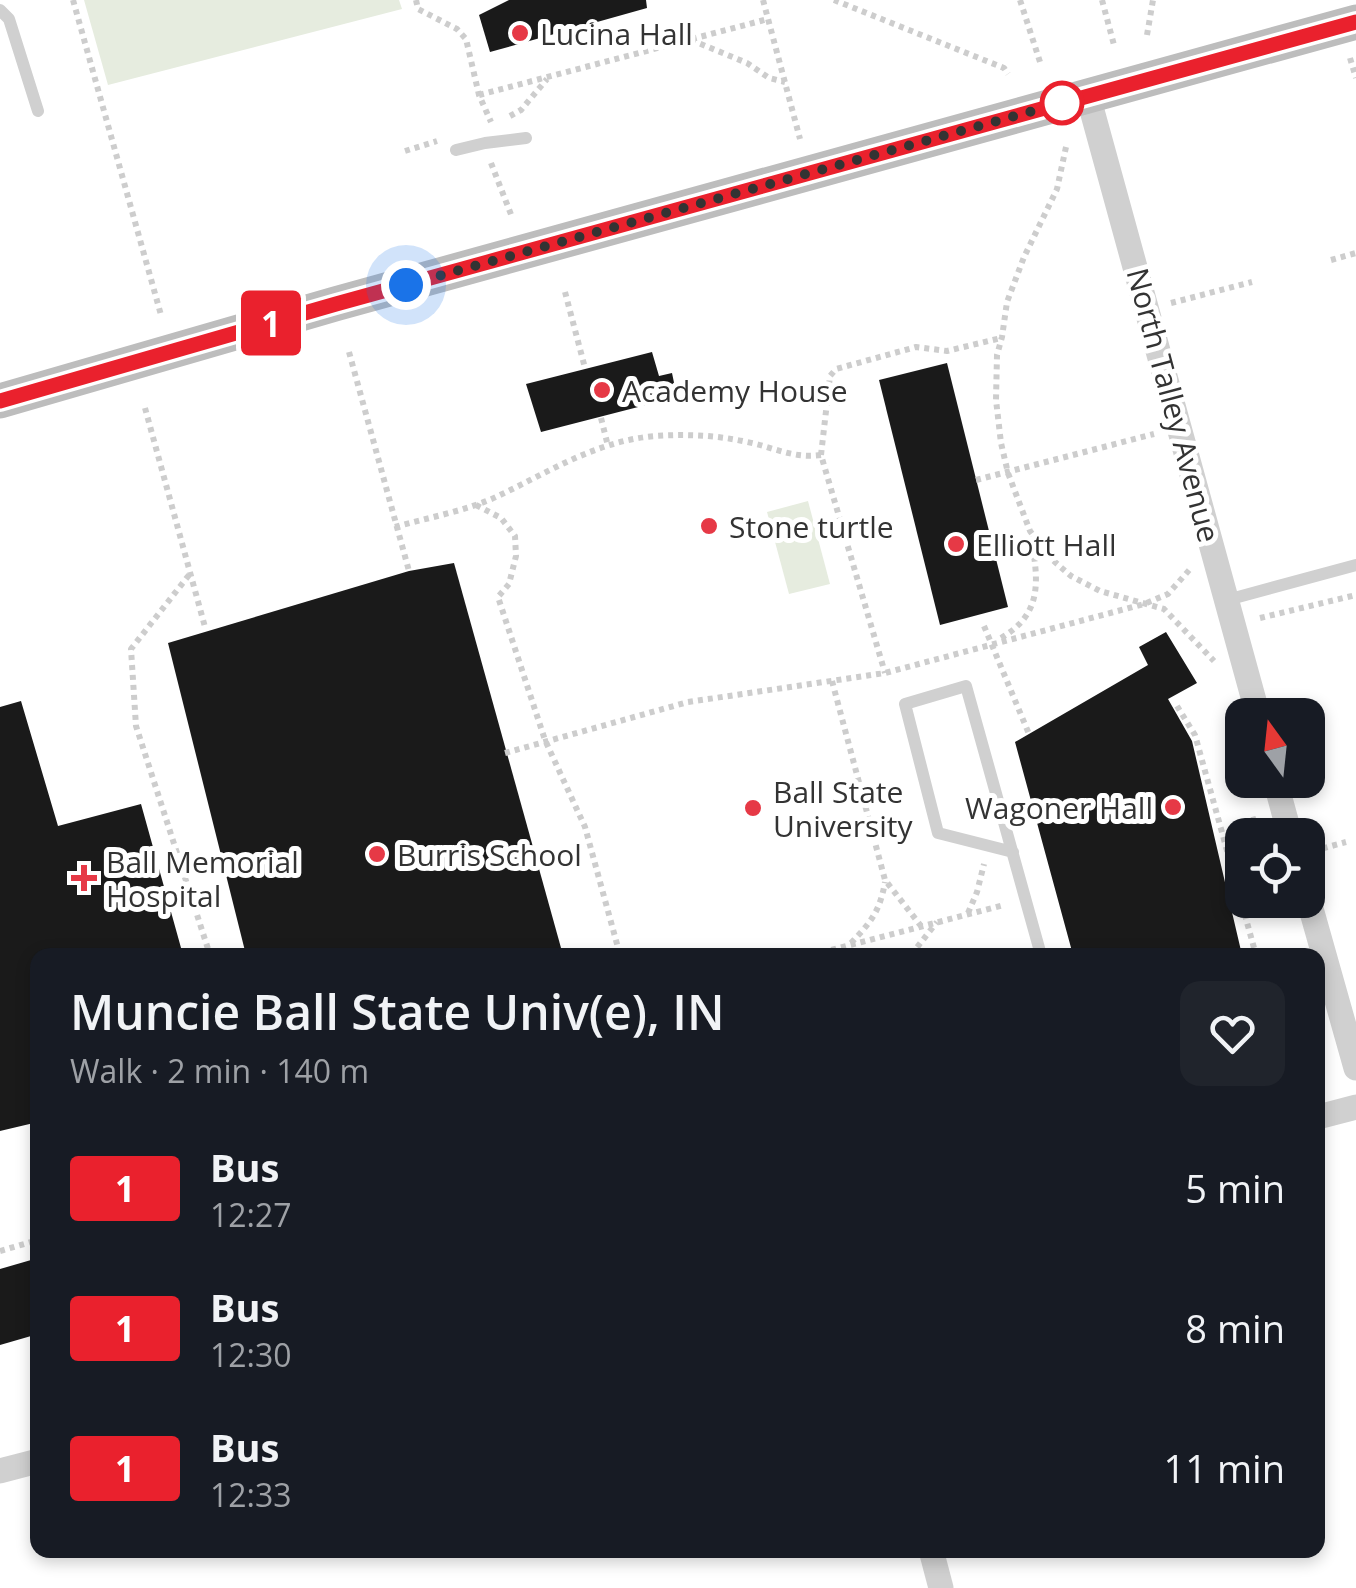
<!DOCTYPE html>
<meta charset="utf-8">
<style>
:root{--surface:#171b24;--page:#20242c;--text:#f1f3f6;--muted:#9ea1a6}
body{margin:0;font-family:"Open Sans",sans-serif;background:var(--page);color:var(--text);height:100vh;display:flex;flex-direction:column;font-size:38px;white-space:nowrap}
*{box-sizing:border-box;margin:0}
p{font-size:32px;color:var(--muted)}
.icon{flex:none;width:55px;height:55px;fill:none;stroke:currentColor;stroke-width:2;stroke-linecap:round;stroke-linejoin:round}
.map{position:relative;flex:1;overflow:hidden}
.drawer{position:absolute;left:30px;top:948px;width:1295px;height:610px;display:flex;flex-direction:column;background:var(--surface);border-radius:20px;box-shadow:0 5px 15px #0003}
.drawer>*{flex:none}
.badge{padding:0 20px;border-radius:8px;font-size:35px;line-height:65px}
.needle{width:65px;rotate:345deg}
.fabs{position:absolute;left:1225px;top:698px;display:grid;gap:20px}
.fabs a{display:grid;place-items:center;width:100px;height:100px;border-radius:20px;background:var(--surface);box-shadow:0 5px 15px #0003;font-size:50px}
.you{position:absolute;width:50px;height:50px;margin:-25px;border:8px solid #fff;border-radius:50%;background:#1a73e8;box-shadow:0 0 0 15px #1a73e833}
.map>.badge{position:absolute;translate:-50% -50%;box-shadow:0 0 0 5px #fff}
.round{display:grid;place-items:center;flex:none;width:105px;height:105px;border-radius:20px;background:var(--page)}
.summary{display:flex;align-items:center;justify-content:space-between;height:170px;padding:0 40px}
h1{font-size:48px;font-weight:600;line-height:75px}
ul{padding:0;list-style:none}
li{display:flex;align-items:center;gap:30px;height:140px;padding:0 40px}
li div{flex:1}
li b{display:block;font-size:38px}
li em{font-style:normal}
li .badge{min-width:110px;font-weight:700;text-align:center}
.map>svg:first-child{display:block}
</style>
<div class="map">
<svg width="1356" height="1588" viewBox="0 0 1356 1588">
<rect width="100%" height="100%" fill="#fff"/>
<!-- green -->
<g fill="#e6ecdf">
<path d="M84 0H399L402 9 108 85Z"/>
<path d="M808 501 830 584 789 594 767 512Z"/>
</g>
<!-- building -->
<g fill="#1a1a1a">
<path d="M509 0H646L647 8 490 52 479 15Z"/>
<path d="M652 352 659 376 672 373 677 397 541 432 526 384Z"/>
<path d="M947 363 1008 607 940 625 879 380Z"/>
<path d="M454 563 563 955H246L168 643 409 571Z"/>
<path d="M1166 632 1197 683 1168 699 1192 741 1242 955H1073L1015 742 1148 665 1139 647Z"/>
<path d="M21 701 58 826 141 804 183 955H38V1122L0 1131V707Z"/>
<path d="M38 1258V1334L0 1345V1269Z"/>
</g>
<g fill="none" stroke-linecap="round" stroke-linejoin="round">
<!-- path -->
<g stroke="#cdcdcd" stroke-width="6" stroke-dasharray="5 5" stroke-linecap="butt">
<path d="M73 0 161 315"/>
<path d="M416 0 418 9 457 29 466 39 479 95 491 122"/>
<path d="M763 0 800 139"/>
<path d="M834 0 1004 68 1008 74"/>
<path d="M1020 0 1041 65"/>
<path d="M1102 0 1114 45"/>
<path d="M1147 35 1153 0"/>
<path d="M691 40 747 63 769 78 785 82"/>
<path d="M1350 58 1356 78"/>
<path d="M479 95 768 19"/>
<path d="M510 116 521 110 547 79"/>
<path d="M1066 147 1057 189 1024 257 1007 302 1002 337 997 355 996 400 1001 443 1008 473 1030 531 1048 556 1071 576 1100 591 1164 609 1214 661"/>
<path d="M405 151 437 141"/>
<path d="M491 163 512 217"/>
<path d="M1331 260 1356 253"/>
<path d="M565 292 585 368"/>
<path d="M1171 303 1252 282"/>
<path d="M349 352 409 571"/>
<path d="M145 408 205 627"/>
<path d="M601 418 608 446"/>
<path d="M821 455 830 376 836 369 916 347 947 351 1001 338"/>
<path d="M976 480 1154 434"/>
<path d="M476 505 501 518 515 536 516 556 509 584 498 597 545 740 585 827 620 955"/>
<path d="M395 527C427 518 469 510 498 496 549 472 596 441 655 436 686 434 716 435 747 442 773 447 794 459 821 455L885 673"/>
<path d="M189 575 131 649 136 726 210 955"/>
<path d="M1260 618 1356 595"/>
<path d="M984 626 1029 734"/>
<path d="M1001 638C1044 613 1038 579 1031 536"/>
<path d="M832 681 885 880 921 926"/>
<path d="M1177 706 1195 735 1256 955"/>
<path d="M505 753 688 702 885 673 1144 604 1168 594 1191 568"/>
<path d="M1248 835 1245 822 1259 818"/>
<path d="M1313 851 1346 842"/>
<path d="M1228 852 1242 849"/>
<path d="M968 913 977 892 984 864"/>
<path d="M851 943C871 922 880 911 885 882"/>
<path d="M812 955 1004 905"/>
<path d="M911 955 937 922"/>
<path d="M0 1251 38 1240"/>
</g>
<!-- lane -->
<g stroke="#d0d0d0" stroke-width="12">
<path d="M0 10 9 19 38 111"/>
<path d="M456 150 485 143 526 138"/>
<path d="M1227 600 1356 565"/>
<path d="M1013 852 938 833 905 704 966 686 1041 955"/>
</g>
<!-- street -->
<g stroke="#d0d0d0" stroke-width="25">
<path d="M1088 96 1258 715"/>
<path d="M1275 780 1290 835"/>
<path d="M1308 898 1356 1068"/>
<path d="M1318 1117 1356 1107"/>
<path d="M0 1471 38 1461"/>
<path d="M931 1550 941 1588"/>
</g>
<!-- secondary -->
<path stroke="#bdbdbd" stroke-width="35" d="M0 401 335 304 1356 22"/>
</g>
<g fill="none" stroke-linecap="round" stroke-linejoin="round">
<defs>
<path id="line" d="M0 401 336 304 1356 22"/>
</defs>
<!-- line casing -->
<use href="#line" stroke="#fff" stroke-width="22"/>
<!-- line -->
<use href="#line" stroke="#ea212d" stroke-width="15"/>
<!-- walk -->
<path stroke="#333" stroke-width="10" stroke-dasharray="0 18" d="M406 285 1062 103"/>
</g>
<!-- markers -->
<g fill="#e63946" stroke="#fff" stroke-width="4">
<circle cx="520" cy="33" r="10"/>
<circle cx="602" cy="390" r="10"/>
<circle cx="709" cy="526" r="10"/>
<circle cx="956" cy="544" r="10"/>
<circle cx="1173" cy="807" r="10"/>
<circle cx="753" cy="808" r="10"/>
<circle cx="377" cy="854" r="10"/>
<path d="M79 863h10v10h10v10h-10v10h-10v-10h-10v-10h10z"/>
</g>
<circle fill="#fff" stroke="#ea212d" stroke-width="5" cx="1062" cy="103" r="20"/>
<g text-anchor="middle" dominant-baseline="central" stroke-width="10" stroke-linejoin="round" paint-order="stroke">
<!-- poi labels -->
<g font-size="30" fill="#333" stroke="#fff" text-anchor="start">
<text x="540" y="33">Lucina Hall</text>
<text x="622" y="390">Academy House</text>
<text x="729" y="526">Stone turtle</text>
<text x="976" y="544">Elliott Hall</text>
<text x="773" y="791">Ball State<tspan x="773" dy="34">University</tspan></text>
<text x="1153" y="807" text-anchor="end">Wagoner Hall</text>
<text x="397" y="854">Burris School</text>
<text x="106" y="861">Ball Memorial<tspan x="106" dy="34">Hospital</tspan></text>
</g>
<!-- street labels -->
<g font-size="30" fill="#333" stroke="#fff">
<text transform="translate(1174 405) rotate(75)">North Talley Avenue</text>
</g>
</g>
</svg>
<div class="fabs">
<a><svg class="needle" viewBox="-14 -14 28 28"><path d="M0-13l5 13h-10z" fill="#e53935"/><path d="M0 13l5-13h-10z" fill="#9ea1a6"/></svg></a>
<a><svg class="icon" aria-label="locate" viewBox="0 0 24 24"><circle cx="12" cy="12" r="6"/><path d="M12 2v4M12 18v4M2 12h4M18 12h4"/></svg></a>
</div>
<div class="you" style="left:406px;top:285px"></div>
<b class="badge" style="left:271px;top:323px;background:#ea212d;color:#fff">1</b>
<section class="drawer">
<div class="summary"><div><h1>Muncie Ball State Univ(e), IN</h1><p>Walk · 2 min · 140 m</p></div><a class="round"><svg class="icon" aria-label="heart" viewBox="0 0 24 24"><path d="M12 20l-8-8c-3-5 5-10 8-4 3-6 11-1 8 4z"/></svg></a></div>
<ul>
<li><span class="badge" style="background:#ea212d;color:#fff">1</span><div><b>Bus</b><p>12:27</p></div><em>5 min</em></li>
<li><span class="badge" style="background:#ea212d;color:#fff">1</span><div><b>Bus</b><p>12:30</p></div><em>8 min</em></li>
<li><span class="badge" style="background:#ea212d;color:#fff">1</span><div><b>Bus</b><p>12:33</p></div><em>11 min</em></li>
</ul>
</section>
</div>
